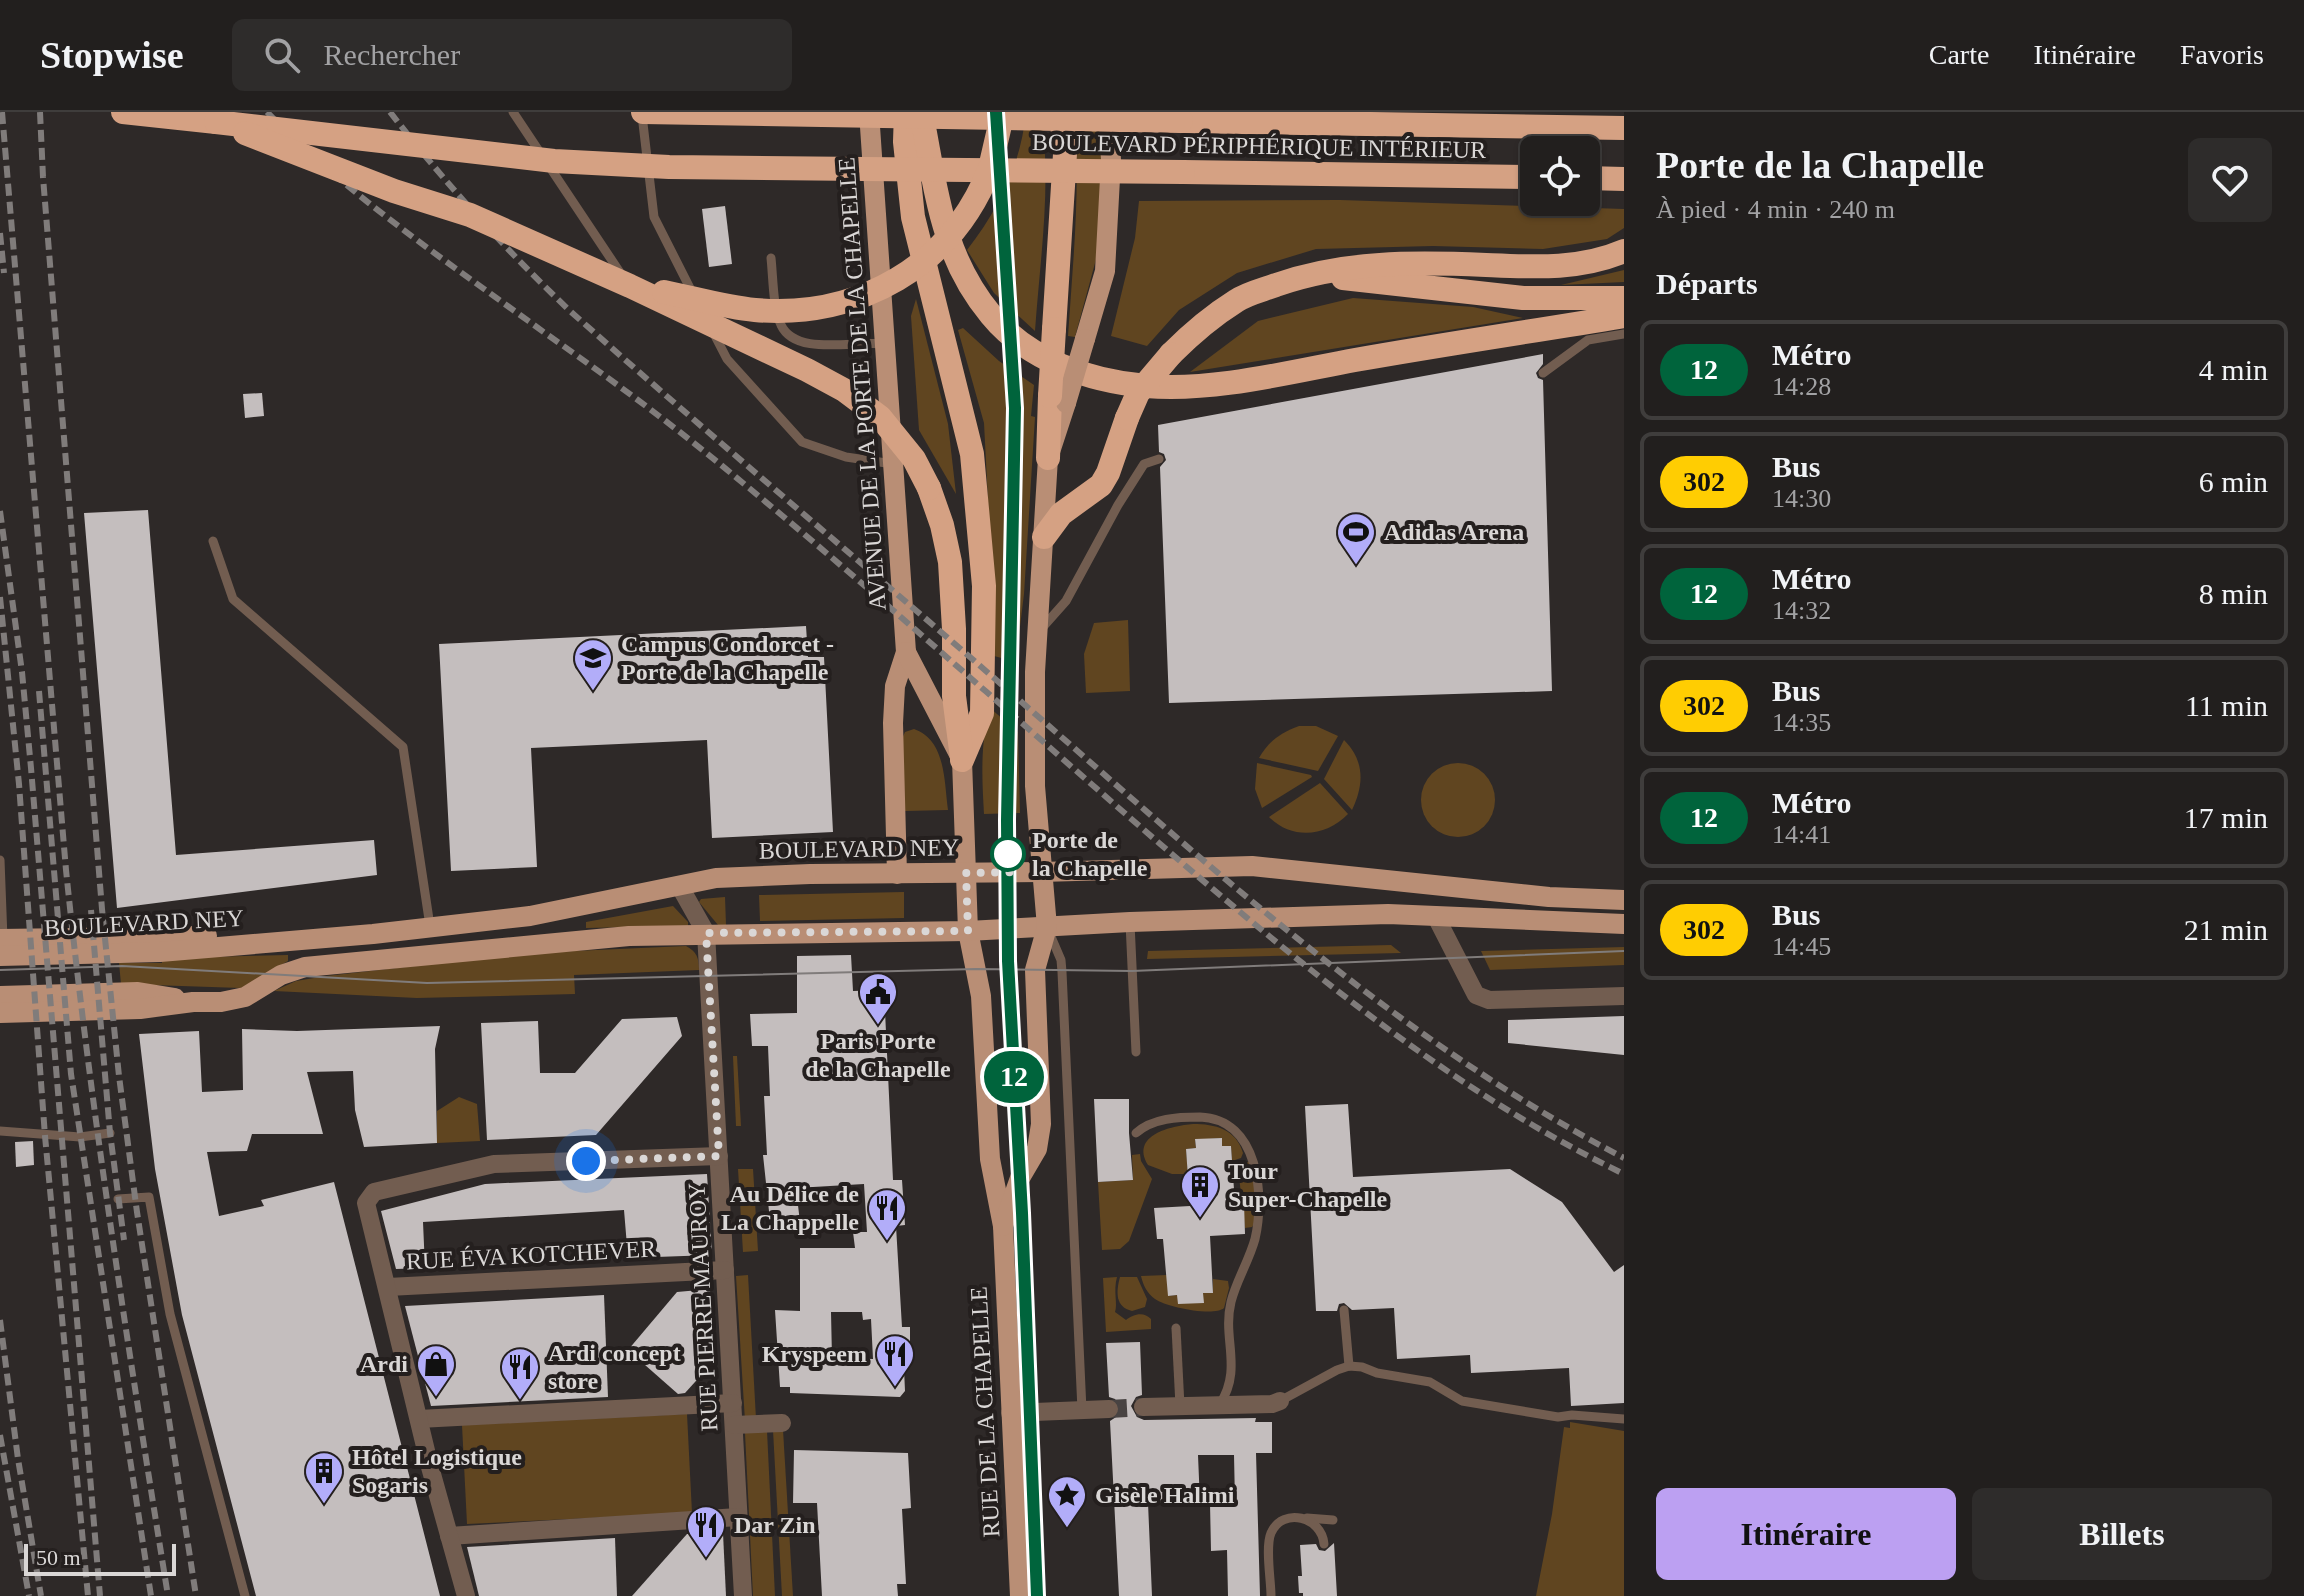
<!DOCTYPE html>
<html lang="fr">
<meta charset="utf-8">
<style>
:root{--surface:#221f1e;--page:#2e2c2b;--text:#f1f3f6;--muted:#a2a2a4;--line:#3f3d3c;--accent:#bca0f2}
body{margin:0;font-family:"Times New Roman",serif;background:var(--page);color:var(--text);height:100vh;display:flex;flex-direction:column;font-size:30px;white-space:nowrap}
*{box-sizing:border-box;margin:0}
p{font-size:26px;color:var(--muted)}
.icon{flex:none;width:44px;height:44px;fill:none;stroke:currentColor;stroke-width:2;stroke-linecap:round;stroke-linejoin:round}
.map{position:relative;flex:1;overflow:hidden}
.drawer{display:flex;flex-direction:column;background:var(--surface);width:680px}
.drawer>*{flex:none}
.badge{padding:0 16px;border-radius:26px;font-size:28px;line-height:52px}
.tools{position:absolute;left:1520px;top:24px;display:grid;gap:16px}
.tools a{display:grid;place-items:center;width:80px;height:80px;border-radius:12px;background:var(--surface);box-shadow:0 2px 6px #0004,0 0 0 2px var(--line);font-size:40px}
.scale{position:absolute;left:24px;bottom:20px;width:152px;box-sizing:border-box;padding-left:8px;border:4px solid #dad7d6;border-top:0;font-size:22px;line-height:28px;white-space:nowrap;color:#dad7d6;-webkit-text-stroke:6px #241f1e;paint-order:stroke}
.you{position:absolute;width:40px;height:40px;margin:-20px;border:6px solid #fff;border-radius:50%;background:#1a73e8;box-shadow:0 0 0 12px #1a73e833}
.map>.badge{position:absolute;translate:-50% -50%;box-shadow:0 0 0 4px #fff}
h2{padding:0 32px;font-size:30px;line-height:72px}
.round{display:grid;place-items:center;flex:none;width:84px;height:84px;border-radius:12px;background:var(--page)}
.overview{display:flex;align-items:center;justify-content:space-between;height:136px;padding:0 32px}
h1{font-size:38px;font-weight:700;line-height:60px}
.button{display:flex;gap:16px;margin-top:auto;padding:16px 32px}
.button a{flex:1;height:92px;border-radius:12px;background:var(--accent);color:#111;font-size:32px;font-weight:700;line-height:92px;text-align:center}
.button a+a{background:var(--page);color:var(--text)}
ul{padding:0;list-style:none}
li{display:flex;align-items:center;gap:24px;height:100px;margin:0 16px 12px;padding:0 16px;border:4px solid var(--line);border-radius:12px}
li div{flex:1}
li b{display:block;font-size:30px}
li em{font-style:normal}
li .badge{min-width:88px;font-weight:700;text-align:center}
header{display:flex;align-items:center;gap:48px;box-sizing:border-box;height:112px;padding:0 40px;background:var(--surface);border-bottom:2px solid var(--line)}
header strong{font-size:38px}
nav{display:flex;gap:44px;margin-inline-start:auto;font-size:28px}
.search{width:560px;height:72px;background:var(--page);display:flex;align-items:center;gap:20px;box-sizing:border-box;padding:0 28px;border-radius:12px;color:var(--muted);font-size:30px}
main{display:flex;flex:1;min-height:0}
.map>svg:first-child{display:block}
</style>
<header>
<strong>Stopwise</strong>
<div class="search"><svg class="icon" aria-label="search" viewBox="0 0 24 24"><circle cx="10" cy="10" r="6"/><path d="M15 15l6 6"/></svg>Rechercher</div>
<nav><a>Carte</a><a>Itinéraire</a><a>Favoris</a></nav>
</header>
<main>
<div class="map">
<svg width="1624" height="1484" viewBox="0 0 1624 1484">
<rect width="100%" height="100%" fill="#2e2928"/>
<!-- green -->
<g fill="#604520">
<path d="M1026 0H1041C1052 72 1040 147 1035 219L994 181 967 138C999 97 1021 52 1026 0Z"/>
<path d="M1074 0H1106L1098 140 1075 225 1068 224C1073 149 1081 74 1074 0Z"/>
<path d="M1340 88 1624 97V116L1607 127 1543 137 1433 134 1316 137 1237 161 1179 198 1147 234 1111 224 1135 126 1139 89Z"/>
<path d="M1624 158V170L1561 173Z"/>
<path d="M1353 186 1473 195 1523 206 1190 260 1258 209Z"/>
<path d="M916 187 948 312 956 382 919 318 911 204Z"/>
<path d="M963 216 999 249 1034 273 1031 304 1035 305 1024 482 1016 547 1009 548 994 544 995 524 984 311 958 218Z"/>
<path d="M1128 508 1130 579 1086 581 1084 542 1094 511Z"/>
<path d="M990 596 1018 620 1020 701 984 702C982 668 980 629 990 596Z"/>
<path d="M1299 614H1316L1338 624 1318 659 1259 646C1269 629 1280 621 1299 614Z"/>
<path d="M914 617C946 628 944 669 948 698L905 699 902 627 905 620Z"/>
<path d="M1344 628C1365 649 1364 673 1352 698L1324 667Z"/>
<path d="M1257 651 1311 663 1312 665 1262 696 1255 677Z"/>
<circle cx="1458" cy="688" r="37"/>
<path d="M1320 671 1348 702C1326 725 1292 728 1269 705Z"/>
<path d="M904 780V806L760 809 759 783Z"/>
<path d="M725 785 726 813H718L699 790 701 787Z"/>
<path d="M673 794 688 810V814L586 816V810Z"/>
<path d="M1391 833 1401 841 1147 847 1148 839Z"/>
<path d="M686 834C697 840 699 846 699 858L574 863 575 882 417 886 274 879 296 869 326 864 529 841Z"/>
<path d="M1624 835V853L1490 858 1481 839Z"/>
<path d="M288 843V849L241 876 121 872 119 851H162V846Z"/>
<path d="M733 944H737L741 1014H736Z"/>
<path d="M459 985 477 992 480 1029 437 1031V999Z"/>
<path d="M1193 1012C1215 1012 1236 1017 1243 1041L1241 1046 1232 1049 1231 1034H1222V1026L1195 1028 1196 1036 1186 1037 1188 1062H1172L1148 1053C1130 1023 1171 1014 1193 1012Z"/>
<path d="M1140 1042 1141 1049 1152 1067 1129 1129 1120 1137 1102 1138 1098 1070 1133 1068 1132 1043Z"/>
<path d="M1243 1050H1249L1255 1073V1110L1252 1115 1245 1116 1238 1056Z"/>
<path d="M738 1057H753L758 1139 743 1140Z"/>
<path d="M748 1163 756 1307 745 1309 736 1164Z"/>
<path d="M1167 1163 1169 1184 1177 1183 1203 1191V1181H1213V1167L1228 1169 1229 1176 1224 1196C1214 1205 1166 1195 1155 1187 1147 1181 1143 1173 1141 1164Z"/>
<path d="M1117 1165C1113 1179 1118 1192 1115 1200L1126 1208C1133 1202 1144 1199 1151 1207V1217L1106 1220 1103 1166Z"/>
<path d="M1120 1165H1137L1147 1187 1145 1195 1132 1199C1115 1195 1116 1180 1120 1165Z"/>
<path d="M687 1302 692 1401 467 1412 462 1313Z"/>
<path d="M1570 1310 1624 1319V1484H1536L1552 1402 1564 1315 1570 1316Z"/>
<path d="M773 1318H783L793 1484H782Z"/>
<path d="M767 1319 775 1484H753L745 1321Z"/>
</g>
<!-- building -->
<g fill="#c4bebe" fill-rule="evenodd">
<path d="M725 94 732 152 709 155 702 97Z"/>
<path d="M1543 242V252L1536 261 1538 266 1543 268 1552 579 1169 591 1160 355 1166 348 1164 342 1159 340 1158 313Z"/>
<path d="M262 281 264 304 245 306 243 282Z"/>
<path d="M148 398 176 743 374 728 377 763 117 796 84 401Z"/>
<path d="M806 514 808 545H824L833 720 712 726 707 628 531 636 537 755 451 759 439 532Z"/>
<path d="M851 843 853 879 884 878 893 1068H902L905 1113 896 1114 902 1215H910V1233L903 1234 905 1279 900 1285 790 1281V1275H780L775 1198 800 1199V1136H855L853 1120H867L864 1072 796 1076 801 1119 771 1118 763 1043H767L764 984H770L768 934H752L750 902 797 901V844ZM831 1200H862L863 1208 871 1207 873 1247 832 1246Z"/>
<path d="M1624 904V943L1508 931V908Z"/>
<path d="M677 905 682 924 596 1023 487 1028 481 911 538 909 540 961H575L622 907Z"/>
<path d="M440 914 435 937 437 1031 364 1035 355 998 353 959 307 960 323 1022H252L247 1039 207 1040 219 1104 264 1094 261 1088 334 1070 440 1484H256L182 1203 155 1057 139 922 199 919 202 980 243 978 242 917 297 919Z"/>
<path d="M1094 987H1129V1021L1133 1068 1098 1070Z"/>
<path d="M1348 992 1353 1065 1510 1057 1562 1090 1614 1160 1624 1153V1291L1571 1294 1569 1256 1471 1261 1470 1243 1397 1247 1394 1196 1352 1198 1344 1191 1339 1192 1337 1199H1316L1305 994Z"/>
<path d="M1222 1026V1034H1231L1235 1092 1244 1091 1245 1122 1210 1124 1213 1181H1203L1204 1191 1178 1192 1177 1183 1168 1184 1163 1127H1157L1154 1096 1190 1094 1186 1037 1196 1036 1195 1027Z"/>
<path d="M33 1029 34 1053 16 1055 15 1030Z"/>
<path d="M707 1062 712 1143 628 1146 624 1098 423 1110 425 1156 396 1157 381 1099 485 1072Z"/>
<path d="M710 1177 714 1249 685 1281 678 1282 628 1238 677 1180Z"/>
<path d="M604 1183 608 1285 431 1294 405 1194Z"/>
<path d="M1140 1230 1142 1283 1136 1285 1131 1294 1137 1305 1144 1308 1256 1306 1255 1310H1272V1341H1256L1260 1484H1228L1227 1438 1211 1439 1210 1391 1235 1390 1234 1343H1198L1200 1391H1148L1152 1484H1119L1110 1309 1119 1303 1121 1296 1115 1287 1109 1285 1106 1231Z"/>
<path d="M794 1338 908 1341 911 1396 902 1397 906 1472H897L898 1484H822L817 1391H793Z"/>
<path d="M723 1421 726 1484H632L687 1422Z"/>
<path d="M615 1426 617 1484H479L467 1435Z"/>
<path d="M1334 1431 1337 1484H1303V1481H1299L1298 1464H1302L1300 1433 1316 1432 1319 1438 1325 1439Z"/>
</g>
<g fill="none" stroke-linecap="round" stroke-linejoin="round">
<!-- street-tunnel -->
<path stroke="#484342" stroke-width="18" stroke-dasharray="18 9" stroke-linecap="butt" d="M1109 1297 1143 1295"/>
<!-- lane -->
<g stroke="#725d50" stroke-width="9">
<path d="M513 0 621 162"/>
<path d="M642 3 654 105 693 182"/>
<path d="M771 146C773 164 773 198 781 213 796 245 855 228 884 232"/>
<path d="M713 220 727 247 802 330 846 345 893 352"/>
<path d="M1543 261 1588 228 1624 222"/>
<path d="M213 429 233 487 403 635 430 814"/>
<path d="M1042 516 1066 489 1118 393 1144 352 1159 347"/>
<path d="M0 748 3 827"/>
<path d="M1130 811 1136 940"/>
<path d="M1049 820 1061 848 1062 860 1082 1298"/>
<path d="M0 1019 80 1025 110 1021"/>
<path d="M1136 1021C1153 1006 1178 1005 1200 1005 1259 1007 1265 1084 1255 1127 1249 1149 1236 1169 1231 1190 1222 1227 1243 1256 1220 1292"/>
<path d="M118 1087 149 1085 170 1202 245 1484"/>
<path d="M1344 1198 1349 1254"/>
<path d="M1176 1216 1180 1294"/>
<path d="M1280 1289 1337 1258 1349 1254 1362 1255 1377 1261 1430 1270 1462 1289 1558 1305 1572 1303 1624 1307"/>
<path d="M1307 1406 1333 1408"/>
<path d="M1271 1484C1271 1468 1265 1435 1271 1421 1283 1394 1322 1405 1324 1432"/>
</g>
<!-- street -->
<g stroke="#725d50" stroke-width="18">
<path d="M679 773 706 821 743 1484"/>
<path d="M1435 803 1476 883 1489 888 1624 884"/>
<path d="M388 1175 725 1158"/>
<path d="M1143 1295 1272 1292 1280 1289"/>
<path d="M1010 1301 1109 1297"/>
<path d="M419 1307 733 1291"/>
<path d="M734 1313 782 1311"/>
<path d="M449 1424 738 1405"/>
<path d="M466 1484 430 1355 366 1091 374 1080 494 1052 719 1044"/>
</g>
<!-- primary -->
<g stroke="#b98e75" stroke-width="20">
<path d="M869 0 906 540 895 574 893 611 897 762"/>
<path d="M1085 227 1105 159 1111 48 1108 0"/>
<path d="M906 540 962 648 968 819 981 884 990 1047 1003 1114 1020 1484"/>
<path d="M0 827 207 824"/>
<path d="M0 844 160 840 373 822 530 804 716 766 810 762 1041 760 1252 754 1549 785 1624 788"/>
<path d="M0 884 138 880 175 886"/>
<path d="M0 901 140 897 193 890H221L245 885 281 863 305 855 629 824 968 819 1130 810 1388 802 1624 812"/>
<path d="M1003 1114 1020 1066 1037 1037 1041 1012 1035 858 1047 815 1035 674V560L1048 346 1066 291"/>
</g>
<!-- highway -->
<g stroke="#d5a183" stroke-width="24">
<path d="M123 0 216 10"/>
<path d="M906 0 905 30 913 105 972 342 984 474 982 601 962 648"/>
<path d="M921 0C936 74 940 142 991 203 1028 248 1089 269 1146 274 1212 280 1290 260 1355 248 1445 232 1534 219 1624 204"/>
<path d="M1181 9 1624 16"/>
<path d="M990 56 1003 0"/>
<path d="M1183 60 1534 65"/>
<path d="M1586 66 1624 67"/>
<path d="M1343 166 1523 186H1624"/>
<path d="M1054 217 1065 42 1061 0"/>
<path d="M1171 242C1191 222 1212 204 1236 189 1248 181 1263 178 1276 173 1345 149 1414 150 1486 153 1533 155 1580 158 1624 139"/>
<path d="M1048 346 1050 284"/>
<path d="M929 376 942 413 950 450 954 517V584L962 646"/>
<path d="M1044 425 1061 402 1101 373 1108 361 1127 306"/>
</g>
<!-- tram -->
<path stroke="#807c7b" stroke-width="2" d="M0 858 122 854 427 871 976 857 1132 859 1624 839"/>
<!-- rail -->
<g stroke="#807c7b" stroke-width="6" stroke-dasharray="12 6" stroke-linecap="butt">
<path d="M2 0 66 758C91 1001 129 1242 168 1484"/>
<path d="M40 0 43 65 102 797 119 964 137 1100 196 1484"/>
<path d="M267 0C350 85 449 151 545 221 609 266 672 312 732 362 877 481 1017 608 1159 731 1303 855 1452 979 1624 1062"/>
<path d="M390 0C445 71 504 136 569 198 711 325 858 447 1002 573 1200 745 1389 923 1624 1046"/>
<path d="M0 121 4 161"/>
<path d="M0 399 22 560 31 656 100 1484"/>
<path d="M0 485 19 672 45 1024 88 1484"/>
<path d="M39 579 71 962 151 1484"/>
<path d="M91 798 110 1021 124 1128"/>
<path d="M0 1208 18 1347 41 1484"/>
<path d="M0 1323 29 1484"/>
</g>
<!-- primary-bridge -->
<path stroke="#b98e75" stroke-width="20" d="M1066 291 1085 227"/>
<!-- highway-bridge -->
<g stroke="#d5a183" stroke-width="24">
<path d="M643 0 1181 9"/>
<path d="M216 10 554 49 669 55 1183 60"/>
<path d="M245 21 394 79 470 103 630 174 807 258 844 278 880 305 914 347 929 376"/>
<path d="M664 180C694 186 725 195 755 198 859 207 952 154 990 56"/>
<path d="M1050 284 1054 217"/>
<path d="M1127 306 1138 281 1171 242"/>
</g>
</g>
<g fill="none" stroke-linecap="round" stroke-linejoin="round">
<defs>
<path id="line" d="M996 0 1015 296 1007 708 1008 849 1022 1101 1037 1484"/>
</defs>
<!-- line casing -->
<use href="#line" stroke="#fff" stroke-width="18"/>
<!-- line -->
<use href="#line" stroke="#00643c" stroke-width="12"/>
<!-- walk -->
<path stroke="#dad7d6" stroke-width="8" stroke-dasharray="0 14.4" d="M586 1049 719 1044 706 821 968 819 966 761 1016 760 1008 742"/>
</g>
<!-- icons -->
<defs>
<symbol id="stadium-pin" viewBox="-11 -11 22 30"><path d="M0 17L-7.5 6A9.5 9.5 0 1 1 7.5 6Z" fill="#b2adf9" stroke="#241f1e"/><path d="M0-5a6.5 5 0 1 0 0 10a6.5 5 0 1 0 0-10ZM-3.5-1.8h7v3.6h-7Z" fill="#111"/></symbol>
<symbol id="university-pin" viewBox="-11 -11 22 30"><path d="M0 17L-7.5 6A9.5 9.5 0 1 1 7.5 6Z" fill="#b2adf9" stroke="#241f1e"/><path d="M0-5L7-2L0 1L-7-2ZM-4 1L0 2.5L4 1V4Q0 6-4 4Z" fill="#111"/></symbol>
<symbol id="civic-pin" viewBox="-11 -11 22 30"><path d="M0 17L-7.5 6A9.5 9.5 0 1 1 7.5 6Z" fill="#b2adf9" stroke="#241f1e"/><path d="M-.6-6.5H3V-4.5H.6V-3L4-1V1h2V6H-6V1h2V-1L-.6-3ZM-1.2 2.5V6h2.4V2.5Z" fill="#111"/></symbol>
<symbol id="building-pin" viewBox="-11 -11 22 30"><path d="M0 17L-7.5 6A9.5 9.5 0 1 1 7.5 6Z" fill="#b2adf9" stroke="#241f1e"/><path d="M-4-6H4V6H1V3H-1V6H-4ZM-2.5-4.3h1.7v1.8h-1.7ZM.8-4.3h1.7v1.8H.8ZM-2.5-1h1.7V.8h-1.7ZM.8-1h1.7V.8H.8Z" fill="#111"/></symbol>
<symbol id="restaurant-pin" viewBox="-11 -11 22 30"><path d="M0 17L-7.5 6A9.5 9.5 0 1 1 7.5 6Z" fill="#b2adf9" stroke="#241f1e"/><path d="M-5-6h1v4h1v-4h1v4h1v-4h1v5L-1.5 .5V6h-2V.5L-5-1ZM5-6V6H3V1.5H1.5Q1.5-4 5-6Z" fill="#111"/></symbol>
<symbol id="shop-pin" viewBox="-11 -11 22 30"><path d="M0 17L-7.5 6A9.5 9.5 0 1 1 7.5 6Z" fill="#b2adf9" stroke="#241f1e"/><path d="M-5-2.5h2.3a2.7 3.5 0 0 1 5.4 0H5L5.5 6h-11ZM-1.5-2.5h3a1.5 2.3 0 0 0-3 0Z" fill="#111"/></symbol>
<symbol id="sight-pin" viewBox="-11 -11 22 30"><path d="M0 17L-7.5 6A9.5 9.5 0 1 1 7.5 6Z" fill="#b2adf9" stroke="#241f1e"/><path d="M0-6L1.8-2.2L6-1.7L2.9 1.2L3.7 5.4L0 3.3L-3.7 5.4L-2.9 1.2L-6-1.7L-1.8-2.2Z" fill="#111"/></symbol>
</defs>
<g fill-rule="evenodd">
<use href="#stadium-pin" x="1334" y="398" width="44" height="60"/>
<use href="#university-pin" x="571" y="524" width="44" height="60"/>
<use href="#civic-pin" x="856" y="858" width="44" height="60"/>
<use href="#building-pin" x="1178" y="1051" width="44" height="60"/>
<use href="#restaurant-pin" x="865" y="1074" width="44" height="60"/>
<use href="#restaurant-pin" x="873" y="1220" width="44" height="60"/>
<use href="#shop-pin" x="414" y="1230" width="44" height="60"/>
<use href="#restaurant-pin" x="498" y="1233" width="44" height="60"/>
<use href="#building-pin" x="302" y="1337" width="44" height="60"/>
<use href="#sight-pin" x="1045" y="1361" width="44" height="60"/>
<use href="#restaurant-pin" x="684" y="1391" width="44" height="60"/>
</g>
<!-- markers -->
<circle fill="#fff" stroke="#00643c" stroke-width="4" cx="1008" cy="742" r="16"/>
<g text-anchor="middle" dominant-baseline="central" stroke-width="8" stroke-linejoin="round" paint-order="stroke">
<!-- street labels -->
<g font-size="24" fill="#dad7d6" stroke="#241f1e">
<text transform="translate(1259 34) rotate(1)">BOULEVARD PÉRIPHÉRIQUE INTÉRIEUR</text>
<text transform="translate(862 272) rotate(-94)">AVENUE DE LA PORTE DE LA CHAPELLE</text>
<text transform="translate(859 737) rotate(-1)">BOULEVARD NEY</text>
<text transform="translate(144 811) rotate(-3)">BOULEVARD NEY</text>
<text transform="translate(531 1143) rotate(-3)">RUE ÉVA KOTCHEVER</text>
<text transform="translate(703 1195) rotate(-93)">RUE PIERRE MAUROY</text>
<text transform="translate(985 1300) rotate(-93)">RUE DE LA CHAPELLE</text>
</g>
<!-- poi labels -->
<g font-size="24" font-weight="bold" fill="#dad7d6" stroke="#241f1e" text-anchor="start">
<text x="1384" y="420">Adidas Arena</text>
<text x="621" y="532">Campus Condorcet -<tspan x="621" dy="28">Porte de la Chapelle</tspan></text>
<text x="878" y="929" text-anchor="middle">Paris Porte<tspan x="878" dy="28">de la Chapelle</tspan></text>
<text x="1228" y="1059">Tour<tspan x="1228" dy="28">Super-Chapelle</tspan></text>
<text x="859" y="1082" text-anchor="end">Au Délice de<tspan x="859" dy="28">La Chappelle</tspan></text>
<text x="548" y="1241">Ardi concept<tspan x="548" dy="28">store</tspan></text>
<text x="867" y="1242" text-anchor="end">Kryspeem</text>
<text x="408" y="1252" text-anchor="end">Ardi</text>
<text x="352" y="1345">Hôtel Logistique<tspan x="352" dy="28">Sogaris</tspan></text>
<text x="1095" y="1383">Gisèle Halimi</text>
<text x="734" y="1413">Dar Zin</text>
</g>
<!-- stop labels -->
<g font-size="24" font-weight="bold" fill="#dad7d6" stroke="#241f1e" text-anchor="start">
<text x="1032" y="728">Porte de<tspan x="1032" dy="28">la Chapelle</tspan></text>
</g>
</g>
</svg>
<div class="tools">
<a><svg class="icon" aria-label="locate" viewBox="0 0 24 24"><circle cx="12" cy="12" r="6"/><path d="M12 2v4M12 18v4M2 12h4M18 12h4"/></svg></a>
</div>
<div class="scale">50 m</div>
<div class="you" style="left:586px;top:1049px"></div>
<b class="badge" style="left:1014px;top:965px;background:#00643c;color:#fff">12</b>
</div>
<section class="drawer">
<div class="overview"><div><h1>Porte de la Chapelle</h1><p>À pied · 4 min · 240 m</p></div><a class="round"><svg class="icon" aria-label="heart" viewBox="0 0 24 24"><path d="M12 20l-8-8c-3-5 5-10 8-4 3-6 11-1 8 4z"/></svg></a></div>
<h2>Départs</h2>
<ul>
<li><span class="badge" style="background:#00643c;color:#fff">12</span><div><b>Métro</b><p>14:28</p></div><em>4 min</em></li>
<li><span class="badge" style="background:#ffcd02;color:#111">302</span><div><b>Bus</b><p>14:30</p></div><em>6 min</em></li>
<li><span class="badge" style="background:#00643c;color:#fff">12</span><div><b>Métro</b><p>14:32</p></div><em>8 min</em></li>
<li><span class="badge" style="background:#ffcd02;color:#111">302</span><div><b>Bus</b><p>14:35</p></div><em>11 min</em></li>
<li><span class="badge" style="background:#00643c;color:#fff">12</span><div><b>Métro</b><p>14:41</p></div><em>17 min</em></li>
<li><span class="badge" style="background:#ffcd02;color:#111">302</span><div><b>Bus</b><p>14:45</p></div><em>21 min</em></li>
</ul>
<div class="button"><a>Itinéraire</a><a>Billets</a></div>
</section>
</main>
